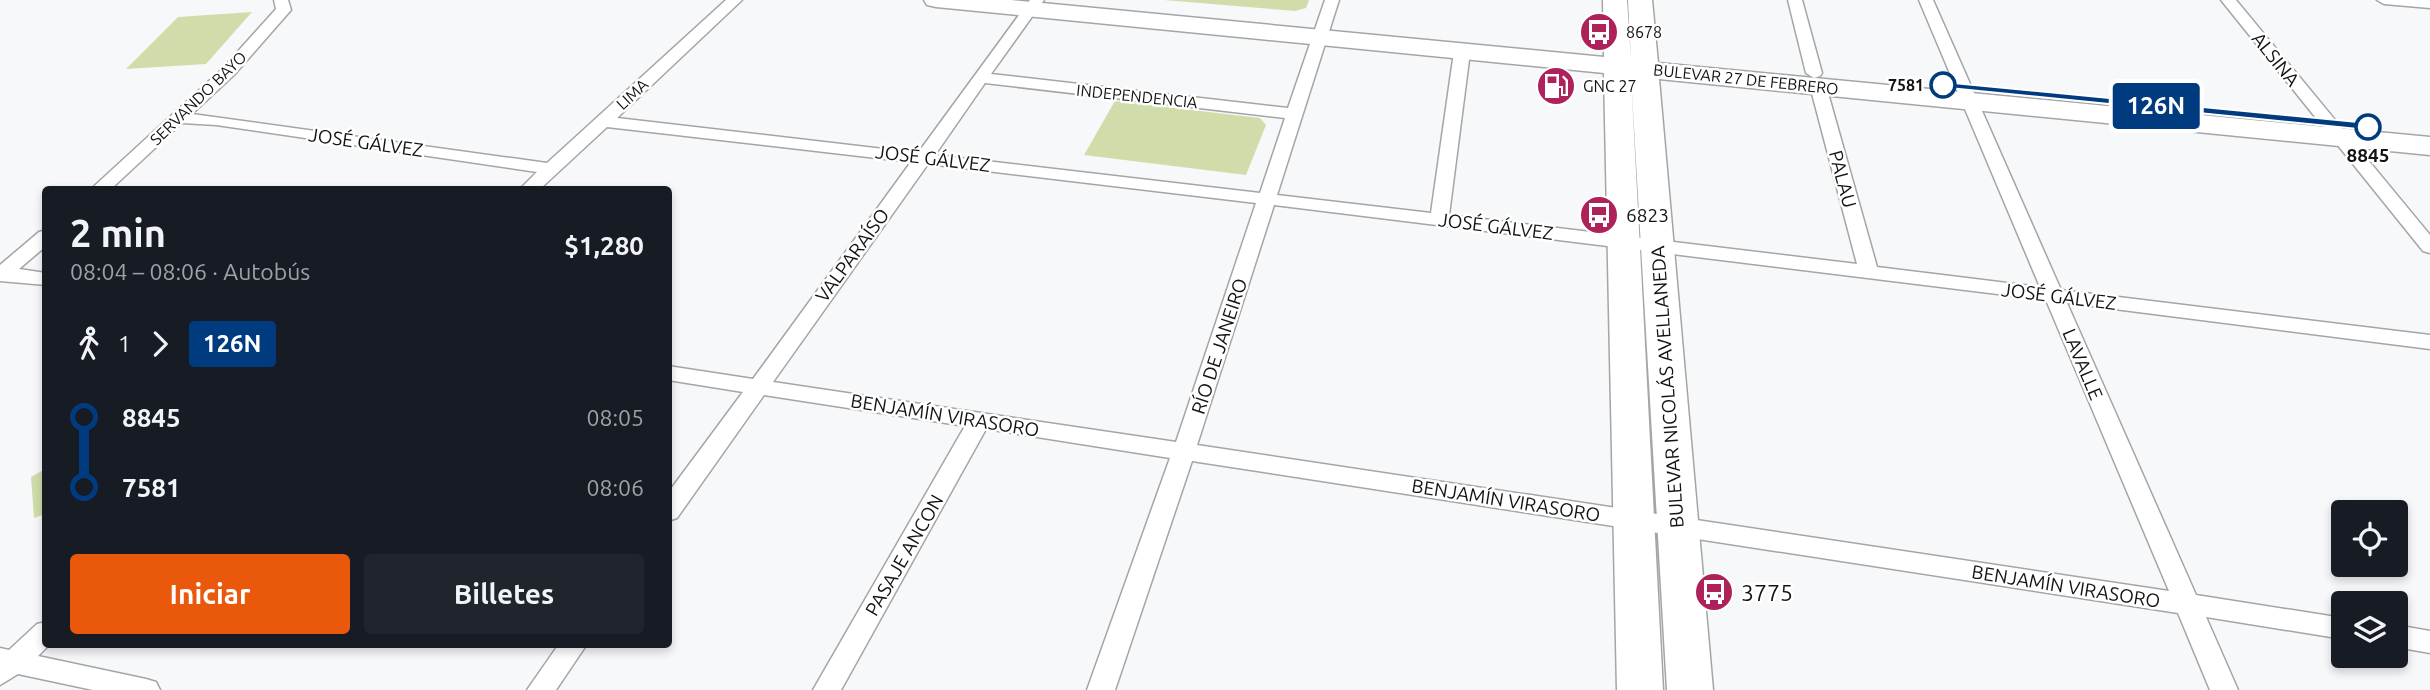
<!DOCTYPE html>
<html lang="es">
<meta charset="utf-8">
<style>
:root{--surface:#171b24;--page:#20242c;--text:#f1f3f6;--muted:#9ea1a6;--accent:#ea580c}
body{margin:0;font-family:Ubuntu,sans-serif;background:var(--page);color:var(--text);height:100vh;display:flex;flex-direction:column;font-size:26px;white-space:nowrap}
*{box-sizing:border-box;margin:0}
p{font-size:23px;color:var(--muted)}
.icon{flex:none;width:38px;height:38px;fill:none;stroke:currentColor;stroke-width:2;stroke-linecap:round;stroke-linejoin:round}
.map{position:relative;flex:1;overflow:hidden}
.details{position:absolute;left:42px;top:186px;width:630px;height:462px;display:flex;flex-direction:column;background:var(--surface);border-radius:7px;box-shadow:0 4px 10px #0003}
.details>*{flex:none}
.badge{padding:0 14px;border-radius:5px;font-size:24px;line-height:46px}
.tools{position:absolute;left:2331px;top:500px;display:grid;gap:14px}
.tools a{display:grid;place-items:center;width:77px;height:77px;border-radius:7px;background:var(--surface);box-shadow:0 4px 10px #0003;font-size:35px}
.map>.badge{position:absolute;translate:-50% -50%;box-shadow:0 0 0 4px #fff}
.legs{display:flex;align-items:center;gap:10px;height:77px;padding:0 28px;font-size:23px}
.legs p{margin-inline-start:auto}
.overview{display:flex;align-items:center;justify-content:space-between;height:119px;padding:0 28px}
h1{font-size:38px;font-weight:700;line-height:52px}
.primary-button{display:flex;gap:14px;margin-top:auto;padding:14px 28px}
.primary-button a{flex:1;height:80px;border-radius:7px;background:var(--accent);color:#fff;font-size:28px;font-weight:700;line-height:80px;text-align:center}
.primary-button a+a{background:var(--page);color:var(--text)}
ul{padding:0 28px;list-style:none}
li{display:flex;align-items:center;gap:24px;height:70px;font-size:26px}
li i{display:grid;place-items:center;width:10px;height:100%;margin:0 9px;background:currentColor}
li i::after{content:'';width:18px;height:18px;margin:-9px;border:5px solid;border-radius:50%;background:var(--surface)}
li p{margin-inline-start:auto}
li:first-child i{background:linear-gradient(#0000 50%,currentColor 0)}
li:last-child i{background:linear-gradient(currentColor 50%,#0000 0)}
.map>svg:first-child{display:block}
</style>
<div class="map">
<svg width="2430" height="690" viewBox="0 0 2430 690">
<rect width="100%" height="100%" fill="#f7f8fa"/>
<!-- green -->
<g fill="#d0ddaa">
<path d="M1164 0H1309L1306 8 1295 11Z"/>
<path d="M252 12 206 64 126 69 178 17Z"/>
<path d="M1115 101 1260 118 1266 125 1246 175 1084 155Z"/>
<path d="M45 469V514L34 518 31 477Z"/>
</g>
<g fill="none" stroke-linecap="round" stroke-linejoin="round">
<defs>
<g id="street">
<path d="M274 0H288L291 10 234 75 192 114 547 163 726 0H742L617 118 918 153 1030 0H1044L991 74 1288 108 1325 0H1339L1277 195 1431 213 1454 52 1462 47 1470 52 1449 215 1857 264 1810 86 1818 81 1826 86 1877 267 2040 287 1919 0H1933L2061 290 2430 335V349L2067 303 2196 595 2343 618V639L2206 617 2238 690H2210L2178 613 1192 461 1115 690H1087L1170 458 986 429 841 690H813L965 426 764 395 677 518 668 521V493L743 392 668 380V366L753 379 911 162 607 127 540 189H520L537 172 216 125 182 123 111 189H91L222 69 276 9ZM985 83 1285 118 1260 193 935 155ZM928 164 1256 203 1176 442 773 382ZM1274 205 2046 300 2169 591 1197 445Z"/>
<path d="M1788 0H1802L1822 73 1820 76 1814 78 1806 73Z"/>
<path d="M2221 0H2236L2430 235V253L2423 251Z"/>
<path d="M2377 0H2430V8L2384 4Z"/>
<path d="M46 230V246L19 269 46 273V285L0 281V265L39 232Z"/>
<path d="M46 622V644H50L38 656 146 679 156 682 160 690H93L18 674 0 685V648L9 650 37 624Z"/>
<path d="M2396 625 2430 631V653L2396 647Z"/>
<path d="M559 644H587L556 690H527Z"/>
</g>
<path id="primary" d="M924 0H1011L1604 57 1603 0H1627L1631 60 1628 0H1652L1658 63 2430 137V155L1659 79 1713 690H1667L1631 76 1663 690H1617L1604 73 936 7 927 5Z"/>
</defs>
<!-- street casing -->
<use href="#street" stroke="#a4a5a7" stroke-width="3"/>
<!-- primary casing -->
<use href="#primary" stroke="#a4a5a7" stroke-width="3"/>
<!-- street -->
<use href="#street" fill="#fff" fill-rule="evenodd"/>
<!-- primary -->
<use href="#primary" fill="#fff" fill-rule="evenodd"/>
</g>
<!-- line-1 -->
<path fill="#003b80" stroke="#fff" stroke-width="2" d="M1943 82 2368 123 2373 127 2368 130 1939 87 1938 85Z"/>
<!-- icons -->
<defs>
<symbol id="bus-disc" viewBox="-11 -11 22 22"><circle r="9.5" fill="#af215a" stroke="#fff"/><path d="M-5-6H5V4H4V6H2V4H-2V6H-4V4H-5ZM-3.5-4V0h7V-4ZM-3.5 1.2v1.5H-2V1.2ZM2 1.2v1.5H3.5V1.2Z" fill="#fff"/></symbol>
<symbol id="fuel-disc" viewBox="-11 -11 22 22"><circle r="9.5" fill="#af215a" stroke="#fff"/><path d="M-5.5-6h7V0h2V4h1.3V-2.5L3-4.5l.8-.8L6-3V5H2.5V1h-1V6h-7ZM-4.2-4.7v3.2H.2V-4.7Z" fill="#fff"/></symbol>
</defs>
<g fill-rule="evenodd">
<use href="#bus-disc" x="1577" y="10" width="44" height="44"/>
<use href="#fuel-disc" x="1534" y="64" width="44" height="44"/>
<use href="#bus-disc" x="1577" y="193" width="44" height="44"/>
<use href="#bus-disc" x="1692" y="570" width="44" height="44"/>
</g>
<!-- markers -->
<g fill="#fff" stroke="#003b80" stroke-width="3.5">
<circle cx="1943" cy="85" r="12"/>
<circle cx="2368" cy="127" r="12"/>
</g>
<g text-anchor="middle" dominant-baseline="central" stroke-width="5" stroke-linejoin="round" paint-order="stroke">
<!-- far-poi labels -->
<g font-size="16" fill="#121313" stroke="#fff" text-anchor="start">
<text x="1626" y="32">8678</text>
<text x="1583" y="86">GNC 27</text>
</g>
<!-- far-street labels -->
<g font-size="16" fill="#121313" stroke="#fff">
<text transform="translate(1746 79) rotate(6)">BULEVAR 27 DE FEBRERO</text>
<text transform="translate(632 94) rotate(-43)">LIMA</text>
<text transform="translate(1137 96) rotate(6)">INDEPENDENCIA</text>
<text transform="translate(198 98) rotate(-44)">SERVANDO BAYO</text>
</g>
<!-- far-stop labels -->
<g font-size="16" font-weight="bold" fill="#121313" stroke="#fff" text-anchor="end">
<text x="1924" y="85">7581</text>
</g>
<!-- street labels -->
<g font-size="19" fill="#121313" stroke="#fff">
<text transform="translate(2276 59) rotate(51)">ALSINA</text>
<text transform="translate(366 142) rotate(8)">JOSÉ GÁLVEZ</text>
<text transform="translate(933 158) rotate(7)">JOSÉ GÁLVEZ</text>
<text transform="translate(1843 179) rotate(75)">PALAU</text>
<text transform="translate(1496 226) rotate(7)">JOSÉ GÁLVEZ</text>
<text transform="translate(852 255) rotate(-54)">VALPARAÍSO</text>
<text transform="translate(2059 296) rotate(7)">JOSÉ GÁLVEZ</text>
<text transform="translate(1219 346) rotate(-72)">RÍO DE JANEIRO</text>
<text transform="translate(2083 364) rotate(67)">LAVALLE</text>
<text transform="translate(1667 387) rotate(-94)">BULEVAR NICOLÁS AVELLANEDA</text>
<text transform="translate(945 415) rotate(9)">BENJAMÍN VIRASORO</text>
<text transform="translate(1506 500) rotate(9)">BENJAMÍN VIRASORO</text>
<text transform="translate(904 555) rotate(-60)">PASAJE ANCON</text>
<text transform="translate(2066 586) rotate(9)">BENJAMÍN VIRASORO</text>
</g>
<!-- stop labels -->
<g font-size="19" font-weight="bold" fill="#121313" stroke="#fff">
<text x="2368" y="155">8845</text>
</g>
<!-- poi labels -->
<g font-size="19" fill="#121313" stroke="#fff" text-anchor="start">
<text x="1626" y="215">6823</text>
</g>
<!-- near-poi labels -->
<g font-size="23" fill="#121313" stroke="#fff" text-anchor="start">
<text x="1741" y="592">3775</text>
</g>
</g>
</svg>
<div class="tools">
<a><svg class="icon" aria-label="locate" viewBox="0 0 24 24"><circle cx="12" cy="12" r="6"/><path d="M12 2v4M12 18v4M2 12h4M18 12h4"/></svg></a>
<a><svg class="icon" aria-label="layers" viewBox="0 0 24 24"><path d="M12 4l9 5-9 5-9-5zM3 14l9 5 9-5"/></svg></a>
</div>
<b class="badge" style="left:2156px;top:106px;background:#003b80;color:#fff">126N</b>
<section class="details">
<div class="overview"><div><h1>2 min</h1><p>08:04 – 08:06 · Autobús</p></div><b>$1,280</b></div>
<div class="legs"><svg class="icon" aria-label="walk" viewBox="0 0 24 24"><circle cx="13" cy="4" r="2"/><path d="M13 8l-2 6 4 7M11 14l-3 7M7 12l3-4h3l4 4"/></svg>1<svg class="icon" aria-label="forward" viewBox="0 0 24 24"><path d="M9 5l7 7-7 7"/></svg><b class="badge" style="background:#003b80;color:#fff">126N</b></div>
<ul>
<li><i style="color:#003b80"></i><b>8845</b><p>08:05</p></li>
<li><i style="color:#003b80"></i><b>7581</b><p>08:06</p></li>
</ul>
<div class="primary-button"><a>Iniciar</a><a>Billetes</a></div>
</section>
</div>
